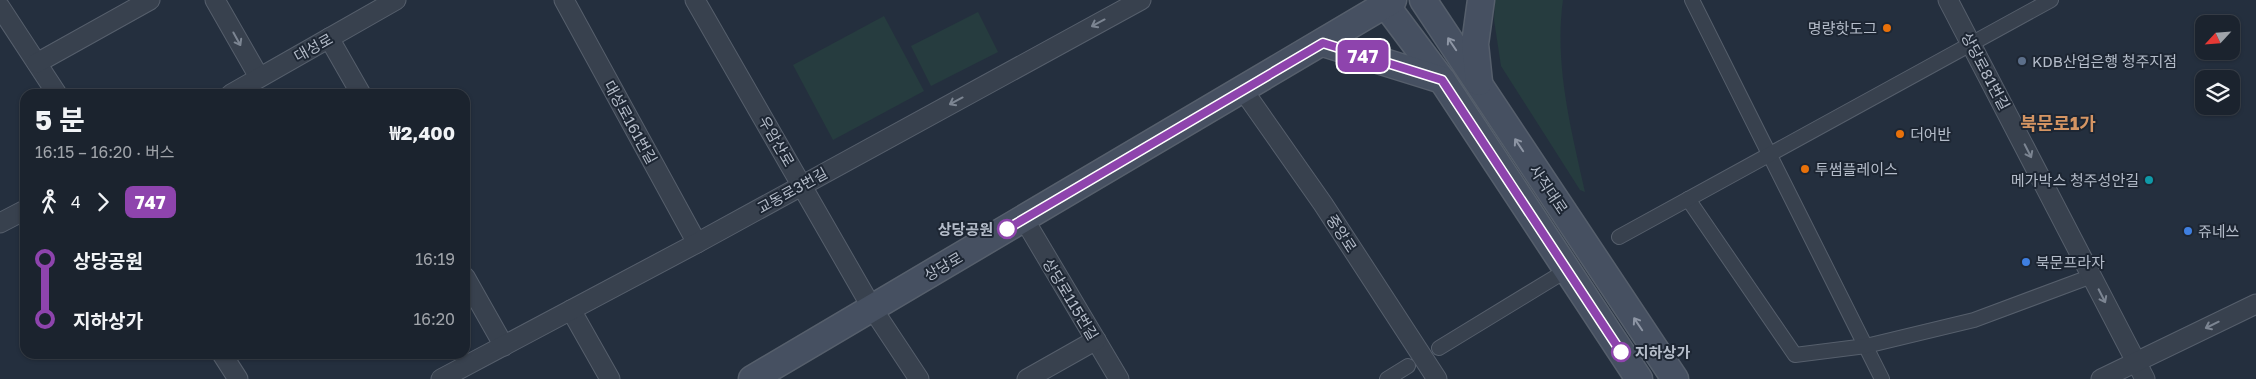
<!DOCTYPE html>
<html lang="ko">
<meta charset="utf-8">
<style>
:root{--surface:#1b232e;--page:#242b36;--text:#f1f3f6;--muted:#a0a4aa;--line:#39404a}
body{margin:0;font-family:"Golos Text","Noto Sans KR",sans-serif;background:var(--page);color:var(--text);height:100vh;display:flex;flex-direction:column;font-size:19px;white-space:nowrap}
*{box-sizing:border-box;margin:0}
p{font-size:16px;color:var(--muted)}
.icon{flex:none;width:28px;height:28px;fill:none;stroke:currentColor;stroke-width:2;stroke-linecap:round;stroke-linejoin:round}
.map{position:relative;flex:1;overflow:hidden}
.drawer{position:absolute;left:20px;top:89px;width:450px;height:270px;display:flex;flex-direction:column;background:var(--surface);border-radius:15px;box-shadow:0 1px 4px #0004,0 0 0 1px var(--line)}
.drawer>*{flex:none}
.badge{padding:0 10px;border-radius:8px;font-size:18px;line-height:32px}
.needle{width:32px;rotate:244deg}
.controls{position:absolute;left:2195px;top:15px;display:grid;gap:10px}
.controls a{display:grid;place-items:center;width:45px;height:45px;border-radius:10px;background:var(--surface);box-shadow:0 1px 4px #0004,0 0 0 1px var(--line);font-size:25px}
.map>.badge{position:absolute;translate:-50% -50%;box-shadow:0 0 0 2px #fff}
.legs{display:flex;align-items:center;gap:8px;height:55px;padding:0 15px;font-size:16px}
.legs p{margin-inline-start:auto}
.overview{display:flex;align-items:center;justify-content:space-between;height:85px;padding:0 15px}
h1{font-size:28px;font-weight:700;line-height:38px}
ul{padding:0 15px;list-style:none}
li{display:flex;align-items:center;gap:18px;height:60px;font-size:19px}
li i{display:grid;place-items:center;width:8px;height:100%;margin:0 6px;background:currentColor}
li i::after{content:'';width:12px;height:12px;margin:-6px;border:4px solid;border-radius:50%;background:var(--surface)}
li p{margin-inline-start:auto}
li:first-child i{background:linear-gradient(#0000 50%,currentColor 0)}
li:last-child i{background:linear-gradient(currentColor 50%,#0000 0)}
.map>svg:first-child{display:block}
</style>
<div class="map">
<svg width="2256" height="379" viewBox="0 0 2256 379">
<rect width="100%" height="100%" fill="#242f3e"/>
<!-- green -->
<g fill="#263c3f">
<path d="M1495 0H1563C1554 64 1571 129 1585 192L1580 190 1501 66 1494 20Z"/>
<path d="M978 12 998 52 931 86 911 46Z"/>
<path d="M884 16 924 91 833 140 793 65Z"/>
</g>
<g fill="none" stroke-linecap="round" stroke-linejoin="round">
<defs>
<g id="pedestrian">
<path d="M1692 0 1882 379"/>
<path d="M1688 199 1795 355 1866 346 1974 320 2092 276"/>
<path d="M1619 237 2051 0"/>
<path d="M1439 348 1567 270"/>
<path d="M1387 379 1408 366"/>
</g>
<g id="minor">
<path d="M215 0 259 77"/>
<path d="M564 0 697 243"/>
<path d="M695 0 872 308 919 379"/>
<path d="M1948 0 2145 379"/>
<path d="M0 7 57 94"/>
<path d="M329 38 361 94"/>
<path d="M37 63 150 0"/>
<path d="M1243 90 1323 204 1437 379"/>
<path d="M231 94 396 0"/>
<path d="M1024 219 1119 379"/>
<path d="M0 223 25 210"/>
<path d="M465 277 504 346"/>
<path d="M571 310 610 379"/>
<path d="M222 354 238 379"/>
<path d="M441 379 697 243 1141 0"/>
<path d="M1027 379 1096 340"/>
<path d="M2101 379 2256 304"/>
</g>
<g id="secondary">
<path d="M1423 0 1675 379"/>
<path d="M1385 4 1442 80 1639 379"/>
<path d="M1323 43 1442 80"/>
<path d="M1479 82 1475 44 1481 0"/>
<path d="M752 379 1393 0"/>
</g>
</defs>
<!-- pedestrian casing -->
<use href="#pedestrian" stroke="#565f6c" stroke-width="16"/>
<!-- minor casing -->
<use href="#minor" stroke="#565f6c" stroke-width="21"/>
<!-- secondary casing -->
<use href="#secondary" stroke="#565f6c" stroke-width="29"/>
<!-- pedestrian -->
<use href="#pedestrian" stroke="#38414e" stroke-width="14"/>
<!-- minor -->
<use href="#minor" stroke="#38414e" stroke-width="19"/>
<!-- secondary -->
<use href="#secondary" stroke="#465061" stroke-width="26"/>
</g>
<!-- one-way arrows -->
<defs><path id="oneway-shaft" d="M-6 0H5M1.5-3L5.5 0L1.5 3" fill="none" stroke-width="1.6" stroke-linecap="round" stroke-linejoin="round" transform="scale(1.25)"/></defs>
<g stroke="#7c8592">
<use href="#oneway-shaft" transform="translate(1098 23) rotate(152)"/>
<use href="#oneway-shaft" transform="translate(237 39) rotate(61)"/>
<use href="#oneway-shaft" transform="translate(956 101) rotate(152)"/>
<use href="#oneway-shaft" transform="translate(2028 151) rotate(63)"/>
<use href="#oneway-shaft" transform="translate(2102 296) rotate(63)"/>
<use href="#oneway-shaft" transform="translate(2212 325) rotate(154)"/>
</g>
<g stroke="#8e96a5">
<use href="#oneway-shaft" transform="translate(1452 44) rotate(-124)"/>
<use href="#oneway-shaft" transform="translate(1519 145) rotate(-124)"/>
<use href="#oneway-shaft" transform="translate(1638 324) rotate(-124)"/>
</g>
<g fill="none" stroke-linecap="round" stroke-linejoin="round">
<defs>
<path id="line-1" d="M1007 229 1323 43 1442 80 1621 352"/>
</defs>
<!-- line-1 casing -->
<use href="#line-1" stroke="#fff" stroke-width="11"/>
<!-- line-1 -->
<use href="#line-1" stroke="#8e44ad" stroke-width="8"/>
</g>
<!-- markers -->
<g fill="#e8710a" stroke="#1d2633" stroke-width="2">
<circle cx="1887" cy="28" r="5"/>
<circle cx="1900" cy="134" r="5"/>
<circle cx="1805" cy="169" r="5"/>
</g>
<circle fill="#5c6f8a" stroke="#1d2633" stroke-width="2" cx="2022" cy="61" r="5"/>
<circle fill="#0f9aa8" stroke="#1d2633" stroke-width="2" cx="2149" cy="180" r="5"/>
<g fill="#fff" stroke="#8e44ad" stroke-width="2.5">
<circle cx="1007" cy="229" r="9"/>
<circle cx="1621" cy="352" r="9"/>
</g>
<g fill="#3f7fe0" stroke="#1d2633" stroke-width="2">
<circle cx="2188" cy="231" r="5"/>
<circle cx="2026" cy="262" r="5"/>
</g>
<g text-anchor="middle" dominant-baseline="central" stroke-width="4" stroke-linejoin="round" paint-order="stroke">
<!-- poi labels -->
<g font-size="15" fill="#b4bcc9" stroke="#1d2633" text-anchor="start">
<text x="1877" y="28" text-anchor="end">명량핫도그</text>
<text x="2032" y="61">KDB산업은행 청주지점</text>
<text x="1910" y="134">더어반</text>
<text x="1815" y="169">투썸플레이스</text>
<text x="2139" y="180" text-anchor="end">메가박스 청주성안길</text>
<text x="2198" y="231">쥬네쓰</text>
<text x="2036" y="262">북문프라자</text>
</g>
<!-- street labels -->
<g font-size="15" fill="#b4bcc9" stroke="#1d2633">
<text transform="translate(313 47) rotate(-29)">대성로</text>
<text transform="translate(1986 71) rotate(62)">상당로81번길</text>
<text transform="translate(631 122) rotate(61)">대성로161번길</text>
<text transform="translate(777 141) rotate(60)">우암산로</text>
<text transform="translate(1549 189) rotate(56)">사직대로</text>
<text transform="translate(792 190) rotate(-29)">교동로3번길</text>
<text transform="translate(1342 233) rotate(57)">중앙로</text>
<text transform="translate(943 266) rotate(-30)">상당로</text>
<text transform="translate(1071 299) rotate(59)">상당로115번길</text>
</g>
<!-- stop labels -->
<g font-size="15" font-weight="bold" fill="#b4bcc9" stroke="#1d2633" text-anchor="end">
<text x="993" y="229">상당공원</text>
<text x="1635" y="352" text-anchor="start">지하상가</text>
</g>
<!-- quarter labels -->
<g font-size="18" font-weight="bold" fill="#d59563" stroke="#1d2633">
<text x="2058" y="123">북문로1가</text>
</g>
</g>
</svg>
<div class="controls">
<a><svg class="needle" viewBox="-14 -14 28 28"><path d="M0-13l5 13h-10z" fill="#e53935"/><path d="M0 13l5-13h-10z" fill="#a0a4aa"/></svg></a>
<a><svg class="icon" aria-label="layers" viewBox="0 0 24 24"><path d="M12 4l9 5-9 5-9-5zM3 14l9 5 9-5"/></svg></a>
</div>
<b class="badge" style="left:1363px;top:56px;background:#8e44ad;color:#fff">747</b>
<section class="drawer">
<div class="overview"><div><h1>5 분</h1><p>16:15 – 16:20 · 버스</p></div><b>₩2,400</b></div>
<div class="legs"><svg class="icon" aria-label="walk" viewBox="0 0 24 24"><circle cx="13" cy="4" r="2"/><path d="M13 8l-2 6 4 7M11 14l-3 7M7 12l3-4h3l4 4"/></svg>4<svg class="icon" aria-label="forward" viewBox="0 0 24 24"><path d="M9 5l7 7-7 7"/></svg><b class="badge" style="background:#8e44ad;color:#fff">747</b></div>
<ul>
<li><i style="color:#8e44ad"></i><b>상당공원</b><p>16:19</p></li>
<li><i style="color:#8e44ad"></i><b>지하상가</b><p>16:20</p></li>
</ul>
</section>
</div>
